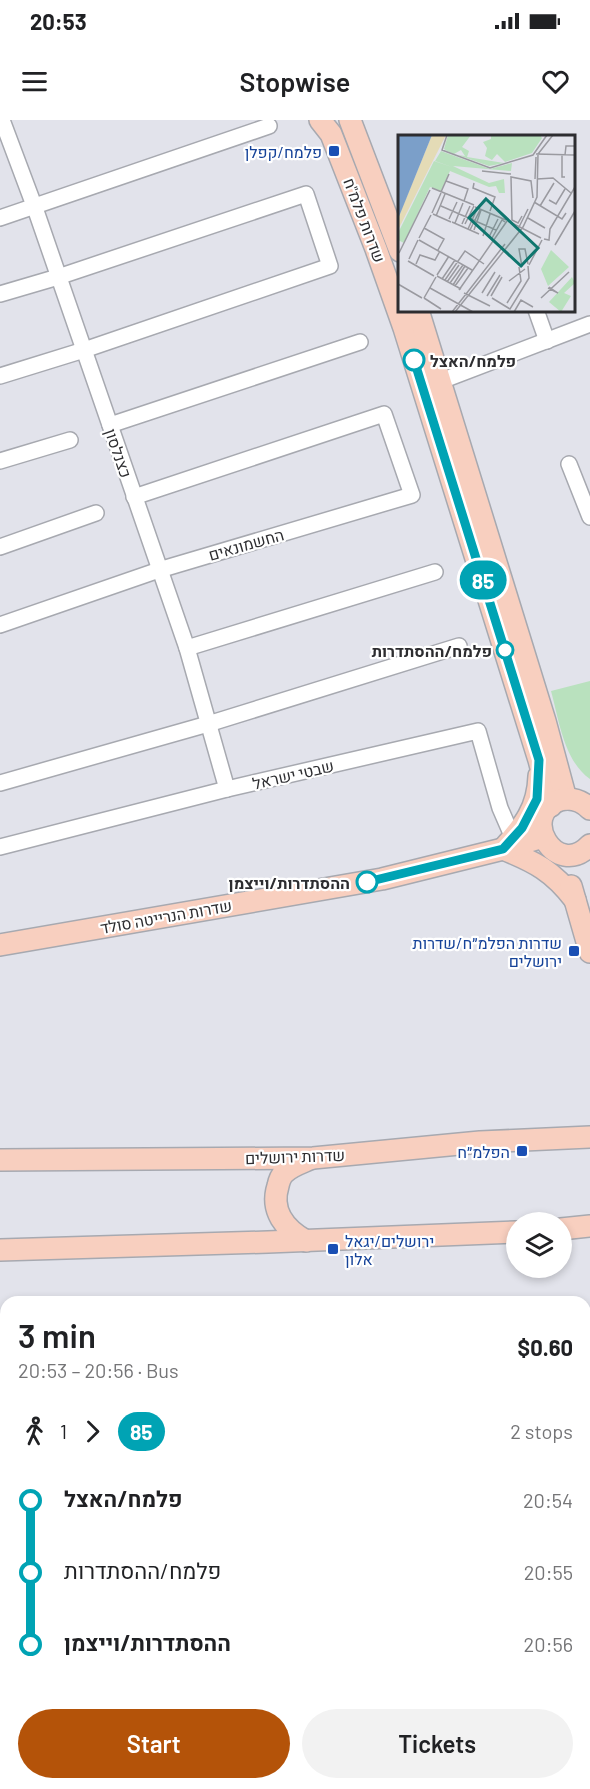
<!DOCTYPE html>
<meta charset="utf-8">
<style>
:root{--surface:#fff;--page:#f2f2f2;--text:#202124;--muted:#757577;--accent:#b45309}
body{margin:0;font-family:Barlow,Heebo,sans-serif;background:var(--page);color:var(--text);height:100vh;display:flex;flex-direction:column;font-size:22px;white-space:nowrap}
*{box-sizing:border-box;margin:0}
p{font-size:20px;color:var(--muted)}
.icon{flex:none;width:33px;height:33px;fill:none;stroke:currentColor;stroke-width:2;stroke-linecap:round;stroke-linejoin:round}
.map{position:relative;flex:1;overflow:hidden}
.details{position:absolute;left:0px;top:1176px;width:591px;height:494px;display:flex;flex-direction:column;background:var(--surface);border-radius:18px 18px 0 0;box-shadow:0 3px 9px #0003}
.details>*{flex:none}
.badge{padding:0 12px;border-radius:20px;font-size:21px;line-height:39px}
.controls{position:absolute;left:506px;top:1092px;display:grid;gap:12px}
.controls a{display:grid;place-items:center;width:66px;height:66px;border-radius:50%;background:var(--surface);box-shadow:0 3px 9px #0003;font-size:30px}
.map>.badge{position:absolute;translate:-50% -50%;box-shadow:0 0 0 3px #fff}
.legs{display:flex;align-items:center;gap:9px;height:66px;padding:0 18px;font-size:20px}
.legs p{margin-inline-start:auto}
.overview{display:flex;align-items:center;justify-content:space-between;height:102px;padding:0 18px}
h1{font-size:33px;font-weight:600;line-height:45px}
.primary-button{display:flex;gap:12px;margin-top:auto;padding:12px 18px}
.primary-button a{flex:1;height:69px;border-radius:36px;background:var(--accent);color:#fff;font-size:24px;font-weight:600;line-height:69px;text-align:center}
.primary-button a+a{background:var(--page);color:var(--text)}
ul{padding:0 18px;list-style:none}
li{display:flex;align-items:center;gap:21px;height:72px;font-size:22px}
li i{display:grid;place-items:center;width:9px;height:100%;margin:0 8px;background:currentColor}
li i::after{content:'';width:15px;height:15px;margin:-8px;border:4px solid;border-radius:50%;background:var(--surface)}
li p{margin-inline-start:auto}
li:first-child i{background:linear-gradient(#0000 50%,currentColor 0)}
li:last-child i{background:linear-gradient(currentColor 50%,#0000 0)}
.status{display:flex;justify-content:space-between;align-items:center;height:42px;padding:0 30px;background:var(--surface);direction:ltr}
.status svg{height:16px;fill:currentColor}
header{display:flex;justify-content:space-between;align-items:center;height:78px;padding:0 18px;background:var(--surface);font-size:27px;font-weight:600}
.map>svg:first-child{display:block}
</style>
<div class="status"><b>20:53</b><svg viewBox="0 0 49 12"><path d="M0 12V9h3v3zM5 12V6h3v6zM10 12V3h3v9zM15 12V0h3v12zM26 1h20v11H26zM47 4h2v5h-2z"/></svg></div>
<header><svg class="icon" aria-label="menu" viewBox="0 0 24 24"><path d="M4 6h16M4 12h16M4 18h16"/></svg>Stopwise<svg class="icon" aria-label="heart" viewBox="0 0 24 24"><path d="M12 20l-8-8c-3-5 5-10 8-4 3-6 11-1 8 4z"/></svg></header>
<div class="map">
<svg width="590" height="1669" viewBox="0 0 590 1669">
<rect width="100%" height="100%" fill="#e2e3eb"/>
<!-- built -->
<path fill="#d6d8e7" d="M0 1374 6 1378V1661L4 1664 0 1662Z"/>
<!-- green -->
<g fill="#b9e1be">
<path d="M590 561V659C564 641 559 600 551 571Z"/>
<path d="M585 1429 590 1447V1506L585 1507Z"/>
</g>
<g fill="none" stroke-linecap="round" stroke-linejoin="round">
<defs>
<g id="street">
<path d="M2 0 35 88 187 528 227 669"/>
<path d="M0 98 269 6"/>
<path d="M0 174 58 157 306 74 330 146 84 230 0 256"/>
<path d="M536 190 547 221"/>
<path d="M441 261 590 204"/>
<path d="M110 305 360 222"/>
<path d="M0 341 70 320"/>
<path d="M569 344 590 397"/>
<path d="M0 427 96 393"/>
<path d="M0 505 159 450 412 375 384 294 134 377"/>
<path d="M187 528 435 452"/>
<path d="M0 663 208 604 459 526"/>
<path d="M0 727 227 669 478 611 500 688 513 718"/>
<path d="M28 1669 32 1664"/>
<path d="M201 1669 205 1664"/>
</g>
<g id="secondary">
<path d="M320 0 331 14 376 129 404 208 539 640 551 686"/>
<path d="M350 0 400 131"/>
<path d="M418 190 545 601 566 679"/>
<path d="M539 656C538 688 524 706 503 729 535 742 553 751 575 780"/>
<path d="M590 689C582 681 572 677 560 680 517 694 556 761 590 725"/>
<path d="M571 766 590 832"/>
<path d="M0 825 382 759 503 729 543 717"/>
<path d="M0 1040 313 1038 480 1022 590 1017"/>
<path d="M561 1109 590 1106"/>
<path d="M306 1121C285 1109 270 1091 278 1066 279 1061 281 1056 284 1053 291 1046 301 1043 310 1039"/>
<path d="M0 1130 268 1122 516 1112"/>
</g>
</defs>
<!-- street casing -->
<use href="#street" stroke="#a7a9b0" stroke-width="18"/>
<!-- secondary casing -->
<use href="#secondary" stroke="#a7a9b0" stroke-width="24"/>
<!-- street -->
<use href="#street" stroke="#fff" stroke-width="15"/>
<!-- secondary -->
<use href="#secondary" stroke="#f8cfbf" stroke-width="21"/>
</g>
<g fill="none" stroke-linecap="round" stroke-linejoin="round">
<defs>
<path id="line-1" d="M367 762 503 729 522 708 537 679 539 640 414 240"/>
</defs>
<!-- line-1 casing -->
<use href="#line-1" stroke="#fff" stroke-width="14"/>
<!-- line-1 -->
<use href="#line-1" stroke="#00a3b4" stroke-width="9"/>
</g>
<!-- markers -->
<g fill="#1a4fb4" stroke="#fff" stroke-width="2">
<rect x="328" y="25" width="12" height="12" rx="3"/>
<rect x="568" y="825" width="12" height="12" rx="3"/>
<rect x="516" y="1025" width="12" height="12" rx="3"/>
<rect x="327" y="1123" width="12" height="12" rx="3"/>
</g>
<g fill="#fff" stroke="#00a3b4" stroke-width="3">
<circle cx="414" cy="240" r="10"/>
<circle cx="505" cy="530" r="8"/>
<circle cx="367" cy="762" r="10"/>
</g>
<g text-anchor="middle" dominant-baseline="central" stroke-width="4.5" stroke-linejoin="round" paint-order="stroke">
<!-- transit labels -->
<g font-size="16" fill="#164399" stroke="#fff" text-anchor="end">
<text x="322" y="31">פלמח/קפלן</text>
<text x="562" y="822">שדרות הפלמ״ח/שדרות<tspan x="562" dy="18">ירושלים</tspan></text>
<text x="510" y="1031">הפלמ״ח</text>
<text x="345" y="1120" text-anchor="start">ירושלים/יגאל<tspan x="345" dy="18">אלון</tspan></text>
</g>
<!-- street labels -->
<g font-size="16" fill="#2d2d30" stroke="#fff">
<text transform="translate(365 100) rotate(69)">שדרות פלמ"ח</text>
<text transform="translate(119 333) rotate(71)">כצנלסון</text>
<text transform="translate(246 424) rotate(-16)">החשמונאים</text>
<text transform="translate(293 654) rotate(-13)">שבטי ישראל</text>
<text transform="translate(166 796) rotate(-10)">שדרות הנרייטה סולד</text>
<text transform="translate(295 1036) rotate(-2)">שדרות ירושלים</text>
</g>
<!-- stop labels -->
<g font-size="16" font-weight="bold" fill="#2d2d30" stroke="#fff" text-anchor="end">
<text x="430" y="240" text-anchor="start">פלמח/האצל</text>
<text x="492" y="530">פלמח/ההסתדרות</text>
<text x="350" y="762">ההסתדרות/וייצמן</text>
</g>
</g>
<!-- overview -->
<g transform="translate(398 15)">
<rect width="177" height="177" fill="#e2e3eb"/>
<path d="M50 0H73L64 12 71 16 69 22 106 28 91 31 60 20 67 21 63 15 56 19 49 16 46 14ZM93 0H142L144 3 134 18 107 27 99 19 94 25 87 21 89 13 85 7 93 4ZM43 16 92 34 114 28 113 36 55 31 91 48 106 44 107 58H101L98 51 91 52 52 36 43 56 32 52 6 108 0 105 1 96 36 26 54 32 37 26ZM153 115 171 132 150 151 143 134ZM174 142 177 148 166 158 173 161 163 177 151 167Z" fill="#b9e1be"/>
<path d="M34 0H48L0 95V83Z" fill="#e4dbb6"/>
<path d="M0 0H34L0 84Z" fill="#7b9fc9"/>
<path fill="none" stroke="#9a9aa0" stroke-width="1.5" d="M49 0 44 15 92 33 135 20 149 0M138 19 177 20M164 20V42H167M167 20 168 11H177M84 36 113 39M137 44 138 22M139 44 155 43 173 58M48 46 70 54 66 66M76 48 75 53 97 62 92 76M34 53 76 70M43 57 51 39M151 65 158 69 167 54M136 67 164 84 168 78M43 71 98 95M142 71 156 48M77 72 108 85M34 78 43 58M35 79 53 87M38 81 47 59M124 81 120 88 114 85 113 42 133 46 135 63M130 83 147 93M51 84 59 67M110 86 143 103M54 87 81 99M57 88 65 68M64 89 72 71M67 89 76 71M26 93 46 104 40 115M70 94 79 74M120 94 130 74M72 95 82 75M76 95 83 75M85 101 92 79M91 102 100 84M21 103 33 80M146 104 151 105 152 94 177 52M21 105 74 135M93 105 104 85 107 87M157 110 177 76M1 118 32 55M11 124 20 105M10 126 36 141M18 129 22 120 37 125 42 116M131 130 144 105M124 132 121 114H127L130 129M39 140 51 121M39 141 63 154M44 144 57 125M47 145 67 116 86 129M111 146 127 134M49 147 61 130M52 148 65 130M0 149 24 163M55 150 67 131M57 151 70 133M32 153 75 177M150 153 160 158 151 152M61 155 109 86M66 158 92 171M84 158 97 137M89 161 102 140M93 161 104 142M26 163 38 142M26 163 43 174M94 163 112 174 131 143 130 131M143 163 171 137M109 168 123 146 121 132M54 177 107 109M57 177 125 92 139 62 140 19 155 0M116 177 123 165 135 172"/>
<path fill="#0f766e" fill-opacity="0.15" stroke="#0f766e" stroke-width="3" d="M88 64 140 113 123 131 71 83Z"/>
<rect width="177" height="177" fill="none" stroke="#2d2d30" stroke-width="3"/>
</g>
</svg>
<div class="controls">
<a><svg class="icon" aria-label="layers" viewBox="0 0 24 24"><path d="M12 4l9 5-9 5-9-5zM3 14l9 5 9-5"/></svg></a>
</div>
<b class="badge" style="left:483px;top:460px;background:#00a3b4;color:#fff">85</b>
<section class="details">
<div class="overview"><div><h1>3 min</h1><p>20:53 – 20:56 · Bus</p></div><b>$0.60</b></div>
<div class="legs"><svg class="icon" aria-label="walk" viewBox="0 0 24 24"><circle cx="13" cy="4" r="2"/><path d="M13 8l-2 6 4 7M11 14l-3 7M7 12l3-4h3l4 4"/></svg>1<svg class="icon" aria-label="forward" viewBox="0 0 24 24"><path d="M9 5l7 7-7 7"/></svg><b class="badge" style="background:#00a3b4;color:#fff">85</b><p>2 stops</p></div>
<ul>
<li><i style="color:#00a3b4"></i><b>פלמח/האצל</b><p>20:54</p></li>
<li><i style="color:#00a3b4"></i><span>פלמח/ההסתדרות</span><p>20:55</p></li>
<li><i style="color:#00a3b4"></i><b>ההסתדרות/וייצמן</b><p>20:56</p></li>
</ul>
<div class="primary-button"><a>Start</a><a>Tickets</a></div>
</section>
</div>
